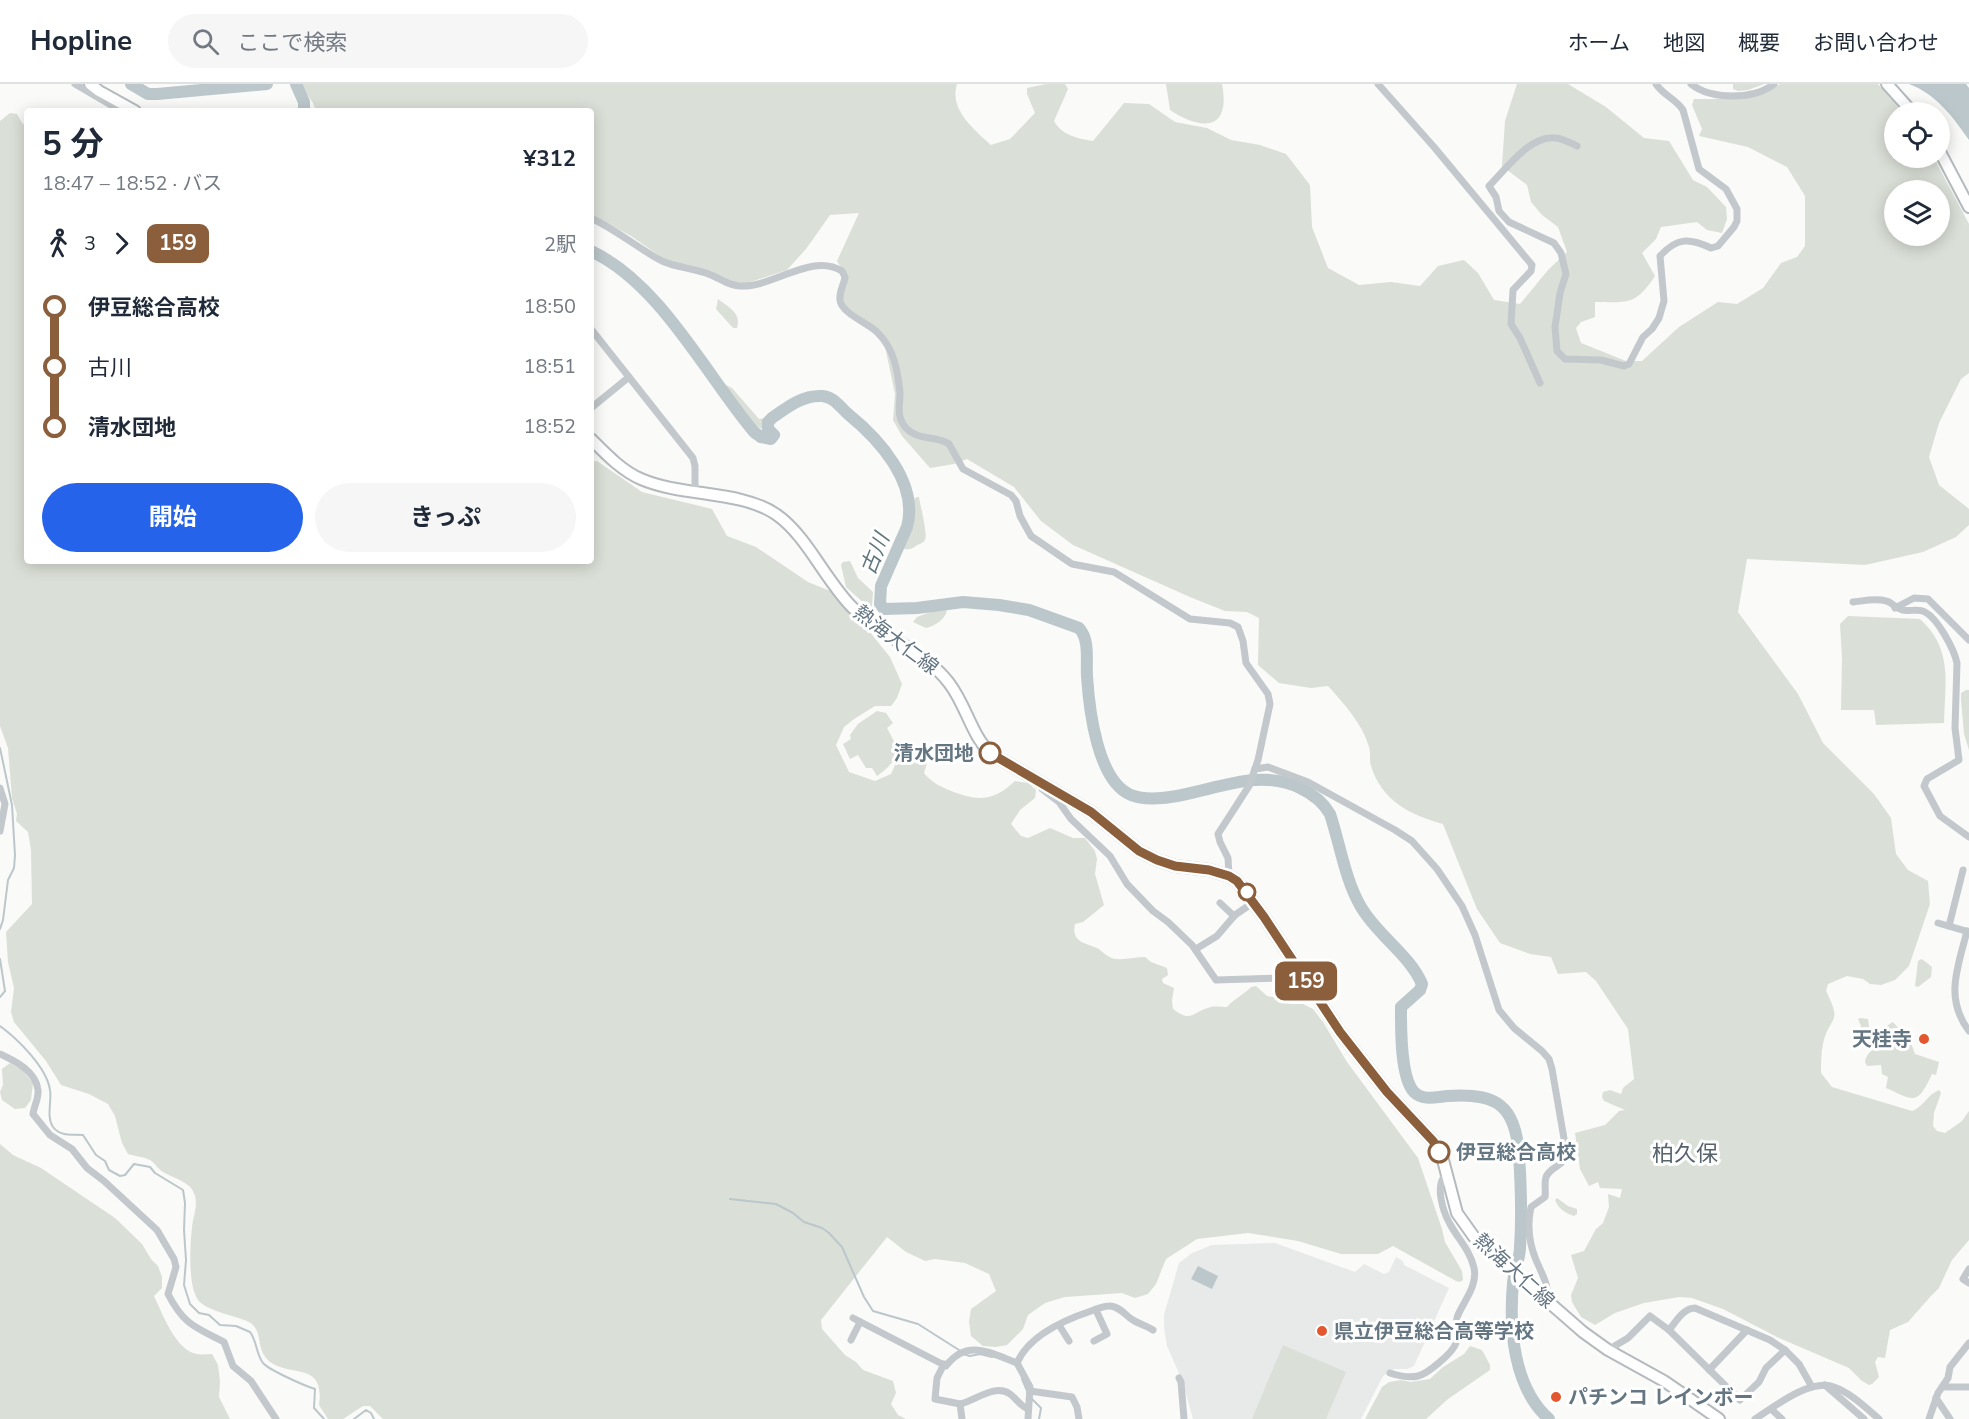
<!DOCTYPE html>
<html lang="ja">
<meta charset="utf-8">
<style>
:root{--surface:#fff;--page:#f6f6f7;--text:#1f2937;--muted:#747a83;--line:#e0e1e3;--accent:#2563eb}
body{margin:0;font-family:"Nunito Sans","Noto Sans JP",sans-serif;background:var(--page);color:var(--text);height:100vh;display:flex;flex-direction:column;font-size:22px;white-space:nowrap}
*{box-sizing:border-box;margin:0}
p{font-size:20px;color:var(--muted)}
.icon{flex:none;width:33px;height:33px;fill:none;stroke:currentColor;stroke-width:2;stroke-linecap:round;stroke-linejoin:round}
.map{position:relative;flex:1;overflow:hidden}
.details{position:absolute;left:24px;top:24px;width:570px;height:456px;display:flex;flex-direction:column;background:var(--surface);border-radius:6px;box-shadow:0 3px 15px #0003}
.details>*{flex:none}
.badge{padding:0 12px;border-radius:9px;font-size:21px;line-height:39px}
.buttons{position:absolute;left:1884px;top:18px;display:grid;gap:12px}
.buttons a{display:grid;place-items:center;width:66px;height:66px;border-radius:50%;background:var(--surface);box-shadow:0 3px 15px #0003;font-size:30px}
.map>.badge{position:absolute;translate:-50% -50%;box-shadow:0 0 0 3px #fff}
.legs{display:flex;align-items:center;gap:9px;height:66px;padding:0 18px;font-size:20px}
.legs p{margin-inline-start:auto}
.head{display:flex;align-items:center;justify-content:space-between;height:102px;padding:0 18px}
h1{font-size:33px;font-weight:700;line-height:45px}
.cta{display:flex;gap:12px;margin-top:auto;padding:12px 18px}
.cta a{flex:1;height:69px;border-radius:36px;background:var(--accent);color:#fff;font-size:24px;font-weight:700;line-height:69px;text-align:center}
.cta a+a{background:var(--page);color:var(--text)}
ul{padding:0 18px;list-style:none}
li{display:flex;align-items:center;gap:21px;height:60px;font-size:22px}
li i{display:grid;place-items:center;width:9px;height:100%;margin:0 8px;background:currentColor}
li i::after{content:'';width:15px;height:15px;margin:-8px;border:4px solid;border-radius:50%;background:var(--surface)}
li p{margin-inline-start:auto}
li:first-child i{background:linear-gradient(#0000 50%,currentColor 0)}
li:last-child i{background:linear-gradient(currentColor 50%,#0000 0)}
header{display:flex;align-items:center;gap:36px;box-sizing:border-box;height:84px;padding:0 30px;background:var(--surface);border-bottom:2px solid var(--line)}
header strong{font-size:28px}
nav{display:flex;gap:33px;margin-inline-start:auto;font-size:21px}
.search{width:420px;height:54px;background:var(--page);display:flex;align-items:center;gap:15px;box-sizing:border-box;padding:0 21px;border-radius:33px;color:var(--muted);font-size:22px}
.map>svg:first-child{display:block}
</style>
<header>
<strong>Hopline</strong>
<div class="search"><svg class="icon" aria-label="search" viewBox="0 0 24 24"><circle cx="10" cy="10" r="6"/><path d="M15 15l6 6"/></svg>ここで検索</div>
<nav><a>ホーム</a><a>地図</a><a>概要</a><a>お問い合わせ</a></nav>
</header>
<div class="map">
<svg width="1969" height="1335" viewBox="0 0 1969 1335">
<rect width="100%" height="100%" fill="#fafaf8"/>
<!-- built -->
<path fill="#e8e9e9" d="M1275 1159 1355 1188 1364 1180 1384 1190 1389 1188 1396 1173 1403 1177 1404 1181 1449 1204 1414 1282 1407 1285H1394L1383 1292 1361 1335H1193L1182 1296 1167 1262 1164 1243V1231L1179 1179 1192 1169 1212 1161Z"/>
<!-- green -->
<g fill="#dadfd7" fill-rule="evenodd">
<path d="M300 0H957C949 26 974 45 991 61L1010 55 1035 29 1027 10V4L1046 0H1065L1068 5 1054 37C1061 51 1079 55 1093 57L1124 19 1149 20 1175 38 1207 44 1231 56 1260 61 1286 70 1310 101 1312 143 1328 184 1359 201 1391 198 1420 202 1438 182 1464 176 1478 189 1494 216 1520 220 1548 186 1567 168 1558 143 1542 131 1531 118 1527 101 1502 82 1505 37 1517 0H1568L1606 23 1644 54 1669 57 1693 96 1707 103 1726 123 1727 135 1722 149 1707 146 1697 138 1661 143 1656 155 1642 169 1655 192C1635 222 1628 218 1595 218V233L1581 238 1576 244 1581 259 1626 277H1642L1679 243 1718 218 1737 220 1763 204 1781 179 1797 173 1805 162V112L1787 83 1748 63 1699 52 1702 45 1692 21 1694 15C1722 15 1756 16 1780 0H1878L1902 28H1894V74H1934L1969 140V289L1961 295 1939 339 1929 373 1939 401 1969 425V441L1956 453 1923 468 1865 481 1747 475 1738 528 1798 610 1823 659 1874 710 1891 734 1896 770 1908 786 1928 797 1930 820 1909 882 1895 896 1881 901 1870 900 1863 895 1847 892 1828 900 1826 907C1843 941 1830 930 1823 960 1821 969 1821 979 1821 989L1832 1003 1912 1027C1923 1023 1927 1011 1939 1006L1941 1009 1934 1029 1933 1042 1937 1047 1945 1049 1962 1037 1969 1027V1156L1952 1176 1939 1204 1931 1212 1908 1238 1890 1246 1885 1274 1878 1273 1875 1278 1879 1293 1872 1300 1869 1301 1862 1297 1849 1284 1777 1253 1723 1225 1692 1214 1679 1213 1644 1219 1615 1229 1595 1241 1581 1233 1572 1218 1571 1211 1578 1194 1571 1171 1584 1167 1596 1145 1603 1139 1609 1123 1608 1110 1620 1114 1622 1105 1600 1104 1598 1098 1589 1102 1580 1085 1575 1049 1605 1041 1619 1027 1625 1026 1604 1017 1602 1013 1603 1008 1610 1006 1621 1010 1623 1004 1634 995 1628 945 1596 897 1586 888 1558 890 1551 873 1530 870 1500 859 1477 825 1443 740C1410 731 1382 717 1371 682 1369 676 1371 669 1369 663 1362 639 1345 621 1328 602L1311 604 1279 599 1258 581 1259 534 1247 528 1225 527 1190 513 1073 461 1041 437 1014 403 967 375 954 380 930 384 902 352 893 336 895 310 883 253 843 221 840 214 846 192 837 177 859 129 830 131 806 165 787 186 741 201 667 177 631 152 591 130V27H316L313 19ZM1894 106H1940V152H1894Z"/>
<path d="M1166 0H1222C1231 47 1202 47 1170 26Z"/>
<path d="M1733 0H1764L1748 6 1738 7 1733 5Z"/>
<path d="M10 29 17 30 22 39 27 43V477H591V378L597 377 642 408 712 425 727 452 756 463 808 498 835 509 848 521 890 573 902 600 897 614 891 622H875L854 635 844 643 836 661 849 688 875 697 891 690 897 677 912 664H919L930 670 924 689C932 699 940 702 951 707 977 717 993 718 1015 697L1028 699 1036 706 1035 714 1020 726 1011 740 1021 752 1028 754 1050 744 1073 754H1085L1095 767 1097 775 1095 790 1104 821 1083 838 1075 840C1071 858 1085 859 1097 864 1104 868 1108 875 1117 875 1126 876 1136 873 1145 873L1151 878 1167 884 1168 891 1162 895 1163 899 1174 904 1172 917 1173 925C1192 940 1193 927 1211 923 1215 922 1222 923 1227 923 1234 915 1246 909 1251 903L1256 902 1267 912 1278 914 1290 920H1303L1313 925 1323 938 1347 978 1418 1074 1442 1145 1445 1158 1462 1187 1463 1196 1460 1198 1456 1197 1393 1162 1378 1170H1341L1298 1157 1248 1149 1197 1155 1166 1175 1156 1200 1148 1210 1135 1214 1122 1209 1065 1213 1045 1219 1028 1231 1023 1245 1007 1261 996 1263 983 1262 971 1252 969 1238 971 1225 996 1207 989 1190 965 1179 935 1175 925 1177 906 1168 887 1153 821 1236 822 1245 845 1271 856 1278 863 1286 893 1297 896 1309 891 1320 898 1331 906 1335H383L370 1322H363L343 1335H328L319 1321C326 1274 285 1296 266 1274 257 1264 262 1249 252 1240 243 1233 213 1229 201 1219 187 1208 190 1161 192 1144 193 1129 201 1118 191 1104 185 1097 172 1093 163 1088 158 1085 155 1079 150 1076 144 1073 134 1072 128 1070L122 1059 115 1032 108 1020 89 1010 61 1001 46 977 14 938 11 928 14 904 8 878 6 848 32 820 31 766 28 748 16 737 17 730 12 714 8 664 0 642V37Z"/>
<path d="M718 215C728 223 742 229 737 244H733L716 225Z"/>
<path d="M720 298 732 304 759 335 765 334 766 340 763 345C744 340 733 317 721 302Z"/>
<path d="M917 413H919C920 421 928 450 925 456 923 459 920 460 917 461 912 465 910 466 904 465V456L914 431V415Z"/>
<path d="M850 477 858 494 873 508 872 522 869 523 866 521 846 503 841 481 843 478Z"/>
<path d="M941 524 947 527C944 536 935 542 926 544L913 538 917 533Z"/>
<path d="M1848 532 1920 535C1953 565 1945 598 1944 639L1876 641 1874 626H1841L1842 574 1840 540Z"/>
<path d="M1966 606H1969V666L1964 650 1961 615V609Z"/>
<path d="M877 627 886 629 893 639 887 644 900 669C891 679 889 684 877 692L872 684H866L858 671 850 675 843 660 851 655 850 651 858 640Z"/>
<path d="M1922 875 1932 883 1931 893 1918 903 1915 902 1918 877Z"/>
<path d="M1861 934 1868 935 1869 943 1874 948 1882 947 1888 941 1893 938 1900 946 1895 955 1867 960 1859 959 1855 954 1861 942 1858 935Z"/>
<path d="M1899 958 1911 959 1915 970 1939 978 1936 991 1932 990C1917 1022 1915 1017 1886 1004L1888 993 1882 990 1881 981 1867 982 1865 978C1867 963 1886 959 1899 958Z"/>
<path d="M10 979 22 986 33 999 31 1016 25 1024 15 1025 2 1016 0 1008 3 1001 2 985Z"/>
<path d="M0 1060 13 1071 41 1084 115 1134 142 1160 151 1175 158 1182 162 1193V1204L154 1212C162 1229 176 1267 197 1270 202 1271 207 1270 212 1270L218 1281 220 1297 219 1313 230 1335H0Z"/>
<path d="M1557 1114 1568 1122 1577 1125V1130L1574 1132C1565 1129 1559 1125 1555 1116Z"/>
<path d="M1283 1261 1346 1288 1326 1335H1252Z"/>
<path d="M1470 1262 1482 1266 1490 1281V1286L1448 1315 1426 1335H1365L1382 1303 1389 1298 1401 1296 1411 1298 1430 1295 1443 1283 1464 1270Z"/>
</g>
<!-- water -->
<g fill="#bbc7cb">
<path d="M1909 0H1966L1969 4V56C1953 33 1936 10 1909 0Z"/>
<path d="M1198 1182 1218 1192 1212 1205 1191 1195Z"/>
</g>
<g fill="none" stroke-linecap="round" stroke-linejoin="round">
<!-- stream -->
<g stroke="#bbc7cb" stroke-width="2">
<path d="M0 664 12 721 15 771 14 784 8 796 3 836 0 845"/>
<path d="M0 875 5 907 0 913"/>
<path d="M0 942C18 955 47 984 50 1006 52 1017 46 1033 53 1043 61 1053 72 1050 83 1051L96 1071 105 1077 109 1086 120 1092 125 1091 134 1080 150 1083 155 1089 183 1106 185 1119 184 1146 186 1176 184 1201 190 1220 199 1229 209 1231 220 1241 236 1242 250 1248C257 1257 256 1270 263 1279 269 1286 305 1302 315 1305L314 1324 324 1335"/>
<path d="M730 1115 776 1120 793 1129 804 1138 822 1144 829 1149 842 1163 864 1213 873 1227 918 1240 959 1266"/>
<path d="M963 1270 970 1272 980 1270 992 1273"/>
<path d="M1022 1295 1028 1309"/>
<path d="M1031 1314 1041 1324 1039 1335"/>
<path d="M354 1335 366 1326 371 1329 374 1335"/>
</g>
<!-- river -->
<g stroke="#bbc7cb" stroke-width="12">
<path d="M131 0 148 10H157L267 0"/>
<path d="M296 0 304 18V27"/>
<path d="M591 167C660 199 706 291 754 348L761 353 771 355 774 351 768 345V338L772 334C786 324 802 311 822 312 834 313 839 322 848 330 879 355 919 399 907 443L881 502 880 520 884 525 917 524 963 518 999 521 1029 526 1079 544C1090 556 1086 576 1087 592 1089 624 1097 697 1131 711 1141 715 1151 715 1162 714 1208 710 1256 682 1300 704 1313 710 1323 718 1330 730 1340 760 1345 796 1361 823 1378 852 1409 870 1422 900L1420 906 1401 923C1401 943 1400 993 1414 1008 1423 1017 1436 1013 1448 1012 1490 1009 1513 1017 1518 1062 1521 1091 1522 1133 1520 1163 1520 1175 1514 1187 1513 1199 1509 1244 1513 1303 1549 1335"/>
</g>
<defs>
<g id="primary">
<path d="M90 0 99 7 135 27"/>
<path d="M1887 0 1912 28"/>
<path d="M1940 68 1969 123"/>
<path d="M591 355C606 370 622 387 641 395 682 413 742 406 777 431 806 451 826 497 852 523 880 551 927 569 949 599 966 621 971 650 990 669L1091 728 1139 767 1157 776 1175 782 1209 786 1229 792 1237 797 1264 833 1340 948 1387 1008 1433 1057 1443 1076 1457 1129 1474 1153 1583 1248 1608 1266 1664 1297 1719 1335"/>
</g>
</defs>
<!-- primary casing -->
<use href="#primary" stroke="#b5babe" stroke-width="14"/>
<!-- minor -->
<g stroke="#c3c8cc" stroke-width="7">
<path d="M75 0 116 24 126 26"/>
<path d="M1378 0 1434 63 1532 181 1531 187 1513 206 1511 240 1520 254 1540 299"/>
<path d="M1691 0C1711 16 1754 16 1774 0"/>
<path d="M1577 62C1570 59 1562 54 1555 54 1530 51 1505 86 1489 102L1496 113 1499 127 1509 138 1554 159 1561 169 1566 190 1560 209 1555 243 1557 267 1565 275 1601 276 1624 282 1629 280 1643 253 1652 245 1659 234 1664 217 1660 172C1677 153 1690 154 1711 164L1718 162 1734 143 1737 137V125L1726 105 1699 85 1683 26C1676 15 1663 11 1656 0"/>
<path d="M591 134C617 146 637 164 662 177 677 184 695 184 711 191 721 195 729 202 740 202 773 204 811 168 842 187L845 193C844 201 839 207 840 216 841 229 868 239 877 248 885 256 891 266 894 276 897 286 899 298 900 309 900 322 896 333 906 344 918 357 936 351 949 360L963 385 1011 411 1016 417 1020 432 1031 452 1072 480 1114 488 1190 535 1230 539 1238 543 1243 557 1246 579 1268 610 1270 620 1258 676 1249 702 1218 750 1220 758 1228 774 1229 792"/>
<path d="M591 245 693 374 695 382V409"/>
<path d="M591 324 629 293"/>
<path d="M1853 518C1863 517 1876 514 1886 517 1892 518 1895 524 1902 526 1909 528 1918 524 1925 528 1938 535 1954 565 1957 579L1955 644 1959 676 1927 695 1924 702 1940 732 1969 753"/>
<path d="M1895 524 1914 514 1928 515 1969 556"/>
<path d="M1255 685 1268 683 1308 698 1395 746 1412 757 1437 785 1462 822 1475 851 1499 926 1514 944 1542 967 1549 975 1552 985 1567 1072C1563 1082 1550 1083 1546 1093 1544 1099 1546 1106 1545 1113L1531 1123C1527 1141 1529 1159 1536 1176 1542 1190 1549 1201 1548 1217"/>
<path d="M1039 699 1042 705 1059 718 1071 735 1110 772 1127 800 1153 827 1168 838 1192 861 1216 896 1279 894 1301 889"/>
<path d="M0 704 5 720 0 747"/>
<path d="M1220 819 1234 832"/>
<path d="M1938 839 1969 848"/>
<path d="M1949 842 1963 786"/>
<path d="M1967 847C1958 883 1944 914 1969 947"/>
<path d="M1196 865 1217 852 1235 831 1254 818"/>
<path d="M0 970C15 977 36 987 38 1006 39 1014 34 1022 33 1030L50 1051 72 1065 87 1084 104 1097 157 1146 174 1175 176 1183 168 1210C184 1241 195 1243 224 1258L233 1282 251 1297 276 1335"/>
<path d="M1969 1185 1963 1195 1969 1199"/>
<path d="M853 1234 946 1282C967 1254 990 1269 1017 1279L1030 1303 1028 1335"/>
<path d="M1059 1241 1069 1257"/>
<path d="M1669 1246C1676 1238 1683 1224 1695 1224L1770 1256 1785 1266"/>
<path d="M851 1256 860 1238"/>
<path d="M1094 1257 1107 1250 1096 1226"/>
<path d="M1608 1266 1628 1254 1650 1232 1669 1246 1740 1316 1759 1298 1766 1284 1785 1266 1799 1280 1812 1303"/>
<path d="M1017 1279C1029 1251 1064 1236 1091 1227 1097 1225 1103 1222 1109 1222 1118 1221 1126 1232 1133 1236 1139 1240 1147 1242 1153 1246"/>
<path d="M944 1280 937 1294 935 1315 960 1320 962 1335"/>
<path d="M1709 1286 1747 1246"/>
<path d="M1390 1289C1398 1292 1410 1294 1418 1292 1427 1290 1453 1269 1456 1259 1458 1250 1454 1240 1458 1231 1464 1217 1478 1201 1474 1184 1470 1166 1458 1155 1450 1140 1443 1128 1435 1102 1445 1092"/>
<path d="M1179 1294 1181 1298 1184 1335"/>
<path d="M1825 1301 1864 1335"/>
<path d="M1943 1303H1969"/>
<path d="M1030 1307 1072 1313 1077 1323 1079 1335"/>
<path d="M1936 1314 1950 1335"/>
<path d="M960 1320C975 1317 995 1299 1010 1310 1017 1315 1020 1322 1028 1325"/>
<path d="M1771 1325 1782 1335"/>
<path d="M1755 1335C1774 1323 1810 1294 1834 1303 1851 1309 1866 1324 1879 1335"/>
<path d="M1929 1335 1938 1309 1948 1294 1950 1283 1969 1259"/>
</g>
<!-- primary -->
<use href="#primary" stroke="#fff" stroke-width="10"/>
</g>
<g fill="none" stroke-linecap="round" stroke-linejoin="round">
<defs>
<path id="line-1" d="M990 669 1091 728 1139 767 1157 776 1175 782 1209 786 1229 792 1237 797 1264 833 1340 948 1387 1008 1433 1057 1439 1068"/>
</defs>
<!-- line-1 casing -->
<use href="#line-1" stroke="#fff" stroke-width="14"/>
<!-- line-1 -->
<use href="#line-1" stroke="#8b5e3c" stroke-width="9"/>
</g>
<!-- markers -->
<g fill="#fff" stroke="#8b5e3c" stroke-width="3">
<circle cx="990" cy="669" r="10"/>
<circle cx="1247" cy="808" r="8"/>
<circle cx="1439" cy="1068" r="10"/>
</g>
<g fill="#e4572e" stroke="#fff" stroke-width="2">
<circle cx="1924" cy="955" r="6"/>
<circle cx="1322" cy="1247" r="6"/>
<circle cx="1556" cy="1313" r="6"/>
</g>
<g text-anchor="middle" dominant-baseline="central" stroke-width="6" stroke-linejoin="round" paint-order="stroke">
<!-- street labels -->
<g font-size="20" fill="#657683" stroke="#fff">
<text transform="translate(896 556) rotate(37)">熱海大仁線</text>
<text transform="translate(1514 1187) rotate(42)">熱海大仁線</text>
</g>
<!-- stop labels -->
<g font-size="20" font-weight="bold" fill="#657683" stroke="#fff" text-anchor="end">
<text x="974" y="669">清水団地</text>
<text x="1456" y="1068" text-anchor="start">伊豆総合高校</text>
</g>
<!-- poi labels -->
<g font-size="20" font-weight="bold" fill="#657683" stroke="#fff" text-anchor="start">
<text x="1912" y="955" text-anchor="end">天桂寺</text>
<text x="1334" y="1247">県立伊豆総合高等学校</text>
<text x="1568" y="1313">パチンコ レインボー</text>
</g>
<!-- water labels -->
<g font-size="21" font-style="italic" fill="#60757c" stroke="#fff">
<text transform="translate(875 470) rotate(-68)">古川</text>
</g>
<!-- quarter labels -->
<g font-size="22" fill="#57646e" stroke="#fff">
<text x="1685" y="1070">柏久保</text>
</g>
</g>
</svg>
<div class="buttons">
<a><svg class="icon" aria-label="locate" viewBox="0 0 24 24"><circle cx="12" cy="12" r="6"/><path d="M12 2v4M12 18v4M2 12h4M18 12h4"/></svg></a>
<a><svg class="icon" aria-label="layers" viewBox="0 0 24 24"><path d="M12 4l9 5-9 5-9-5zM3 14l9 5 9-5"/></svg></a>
</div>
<b class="badge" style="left:1306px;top:897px;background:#8b5e3c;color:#fff">159</b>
<section class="details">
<div class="head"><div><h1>5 分</h1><p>18:47 – 18:52 · バス</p></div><b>¥312</b></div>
<div class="legs"><svg class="icon" aria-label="walk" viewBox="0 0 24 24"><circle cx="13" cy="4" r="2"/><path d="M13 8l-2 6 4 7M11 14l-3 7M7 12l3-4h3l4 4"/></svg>3<svg class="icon" aria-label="forward" viewBox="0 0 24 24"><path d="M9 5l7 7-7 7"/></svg><b class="badge" style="background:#8b5e3c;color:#fff">159</b><p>2駅</p></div>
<ul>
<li><i style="color:#8b5e3c"></i><b>伊豆総合高校</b><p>18:50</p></li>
<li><i style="color:#8b5e3c"></i><span>古川</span><p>18:51</p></li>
<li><i style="color:#8b5e3c"></i><b>清水団地</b><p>18:52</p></li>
</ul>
<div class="cta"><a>開始</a><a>きっぷ</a></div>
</section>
</div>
